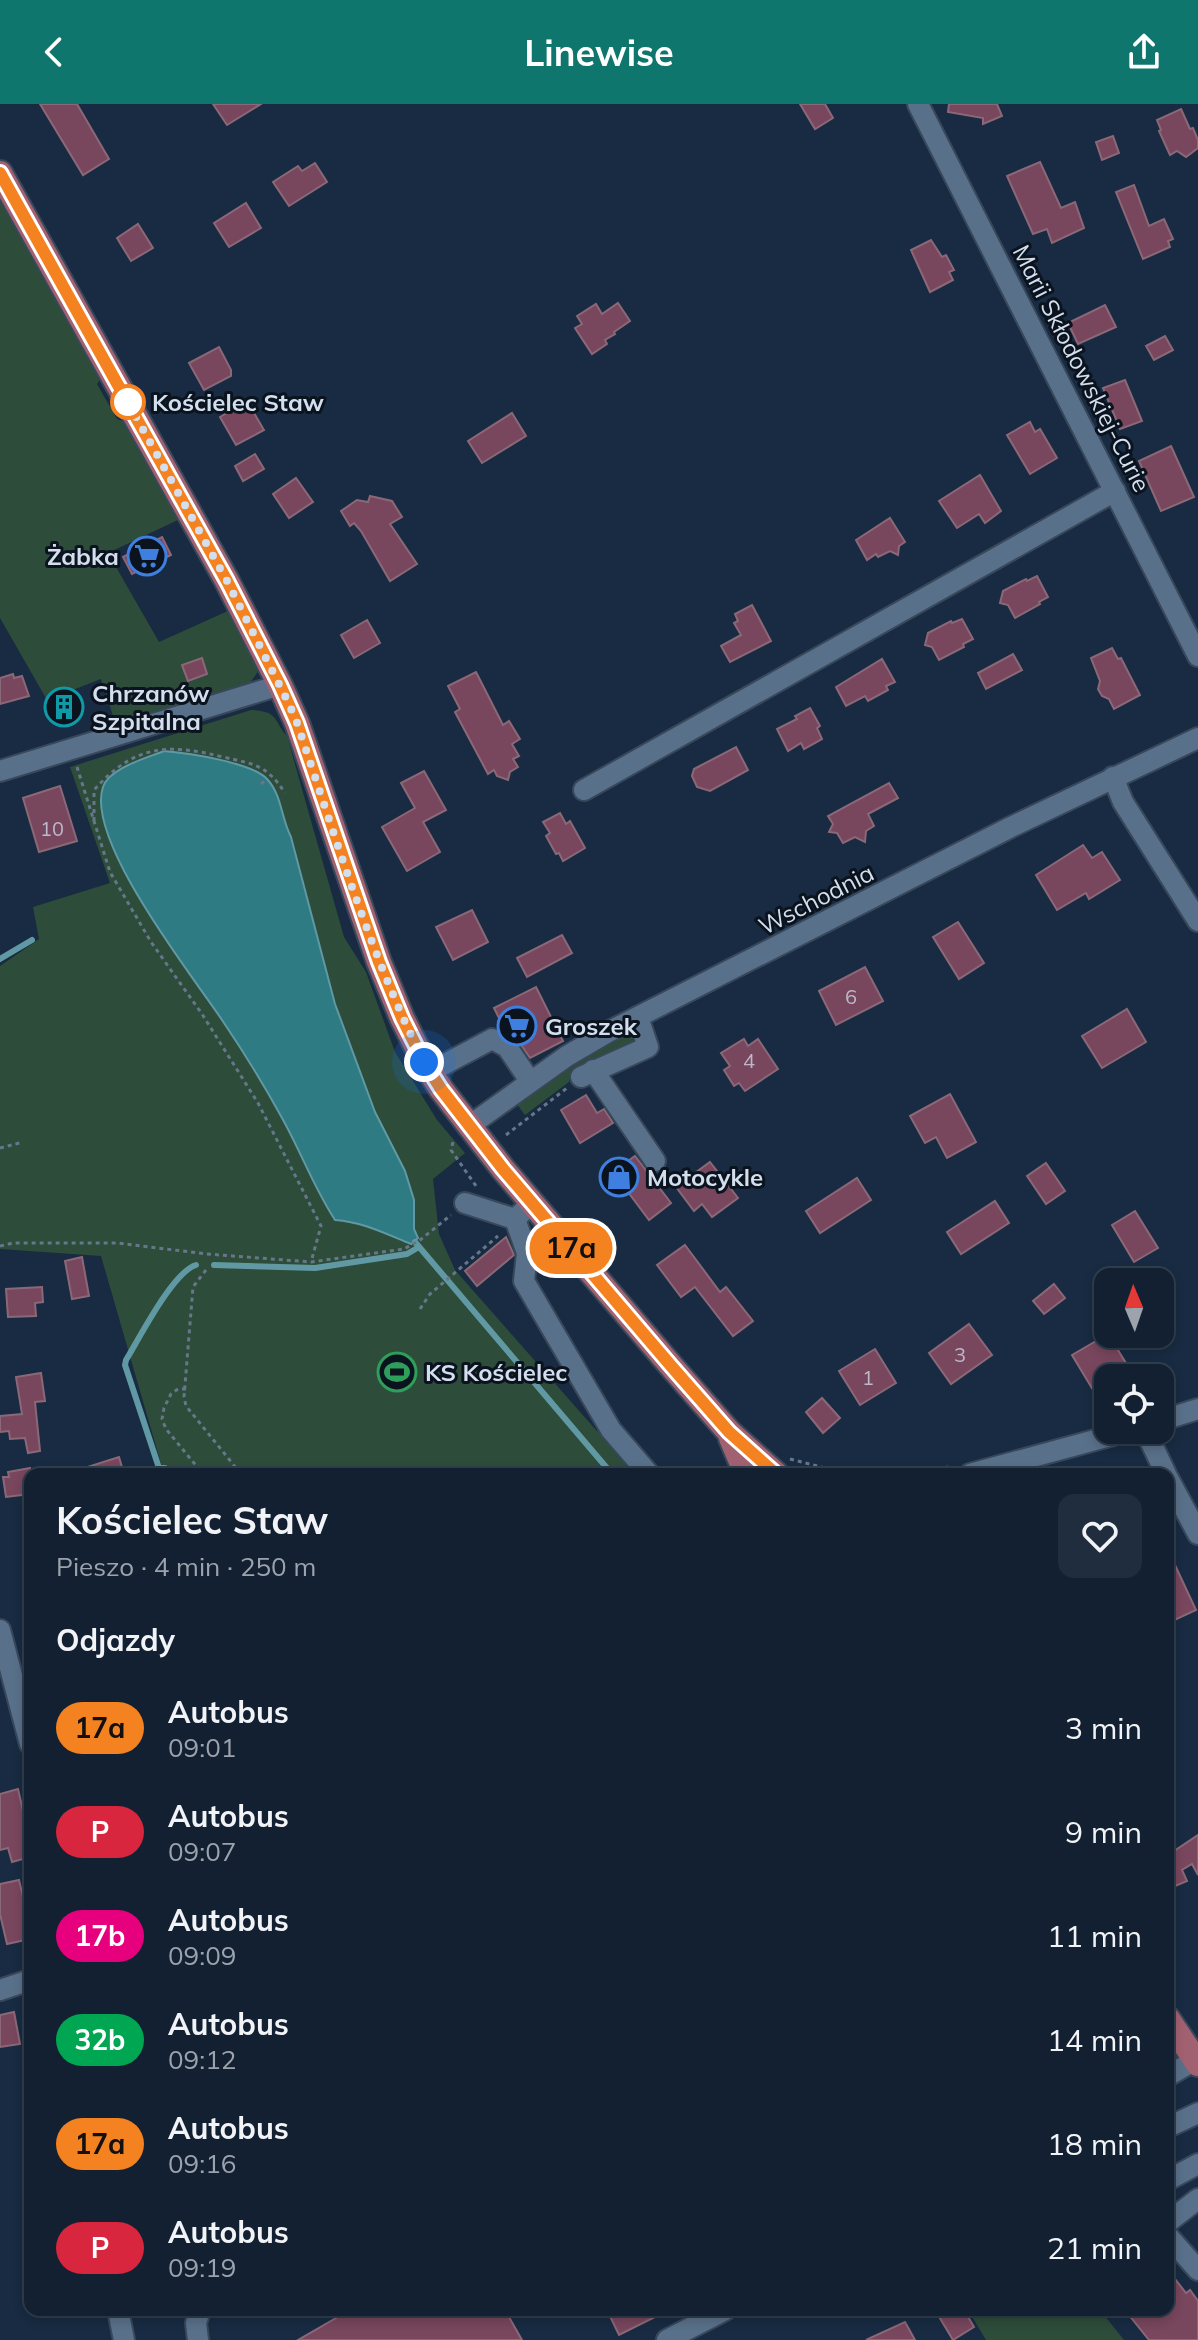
<!DOCTYPE html>
<html lang="pl">
<meta charset="utf-8">
<style>
:root{--surface:#122032;--page:#1f2d3e;--text:#f1f3f6;--muted:#9ca3ac;--line:#313e4d;--accent:#0f766e}
body{margin:0;font-family:Mulish,sans-serif;background:var(--page);color:var(--text);height:100vh;display:flex;flex-direction:column;font-size:30px;white-space:nowrap}
*{box-sizing:border-box;margin:0}
p{font-size:26px;color:var(--muted)}
.icon{flex:none;width:44px;height:44px;fill:none;stroke:currentColor;stroke-width:2;stroke-linecap:round;stroke-linejoin:round}
.map{position:relative;flex:1;overflow:hidden}
.details{position:absolute;left:24px;top:1364px;width:1150px;height:848px;display:flex;flex-direction:column;background:var(--surface);border-radius:16px;box-shadow:0 4px 12px #0003,0 0 0 2px var(--line)}
.details>*{flex:none}
.badge{padding:0 16px;border-radius:26px;font-size:28px;line-height:52px}
.needle{width:52px;rotate:358deg}
.fabs{position:absolute;left:1094px;top:1164px;display:grid;gap:16px}
.fabs a{display:grid;place-items:center;width:80px;height:80px;border-radius:16px;background:var(--surface);box-shadow:0 4px 12px #0003,0 0 0 2px var(--line);font-size:40px}
.you{position:absolute;width:40px;height:40px;margin:-20px;border:6px solid #fff;border-radius:50%;background:#1a73e8;box-shadow:0 0 0 12px #1a73e833}
.map>.badge{position:absolute;translate:-50% -50%;box-shadow:0 0 0 4px #fff}
h2{padding:0 32px;font-size:30px;line-height:72px}
.round{display:grid;place-items:center;flex:none;width:84px;height:84px;border-radius:16px;background:var(--page)}
.overview{display:flex;align-items:center;justify-content:space-between;height:136px;padding:0 32px}
h1{font-size:38px;font-weight:700;line-height:60px}
ul{padding:0;list-style:none}
li{display:flex;align-items:center;gap:24px;height:104px;padding:0 32px}
li div{flex:1}
li b{display:block;font-size:30px}
li em{font-style:normal}
li .badge{min-width:88px;font-weight:700;text-align:center}
header{display:flex;justify-content:space-between;align-items:center;height:104px;padding:0 32px;background:var(--accent);color:#fff;font-size:36px;font-weight:700}
.map>svg:first-child{display:block}
</style>
<header><svg class="icon" aria-label="back" viewBox="0 0 24 24"><path d="M15 5l-7 7 7 7"/></svg>Linewise<svg class="icon" aria-label="share" viewBox="0 0 24 24"><path d="M12 15V3M7 8l5-5 5 5M5 13v7h14v-7"/></svg></header>
<div class="map">
<svg width="1198" height="2236" viewBox="0 0 1198 2236">
<rect width="100%" height="100%" fill="#182b42"/>
<!-- green -->
<g fill="#2d4c39">
<path d="M0 91 101 274 97 280 117 315 128 319 180 415 108 449 159 538 230 506 258 563 257 569 249 580 116 621 101 575 47 596 0 514Z"/>
<path d="M251 606C279 607 273 616 287 632L344 833 366 868 395 948 437 1016 465 1049 433 1075 439 1130 455 1166 596 1326 644 1370H164L101 1152 0 1145V862L39 835 33 803 110 779 70 663Z"/>
<path d="M624 931 632 932 634 940 587 960 569 973V978L525 1011 516 999 586 950Z"/>
<path d="M968 2206H1100L1124 2236H986Z"/>
</g>
<!-- water -->
<path fill="#2e7b84" stroke="#6099a4" stroke-width="2" d="M164 647C187 649 251 658 267 675 282 691 281 714 291 733L335 900 375 1008 405 1067 414 1096V1125L418 1134 411 1140C386 1130 363 1118 335 1116 314 1084 301 1048 282 1014 264 981 243 947 222 916 191 870 85 736 103 683 109 664 147 654 164 647Z"/>
<g fill="none" stroke-linecap="round" stroke-linejoin="round">
<!-- stream -->
<g stroke="#6099a4" stroke-width="6">
<path d="M0 855 32 836"/>
<path d="M415 1138 612 1370"/>
<path d="M214 1161 315 1164 407 1150 419 1143"/>
<path d="M160 1364H165L174 1370"/>
<path d="M161 1370 125 1261 126 1256C140 1233 173 1168 196 1161"/>
</g>
</g>
<!-- building -->
<g fill="#78465d" stroke="#8b6877" stroke-width="2">
<path d="M40 0H77L109 55 83 71Z"/>
<path d="M213 0H261L227 21Z"/>
<path d="M800 0H825L833 14 815 25Z"/>
<path d="M949 0H997L1002 12 983 20V14L948 8Z"/>
<path d="M1181 5 1190 25 1193 24 1198 36V44L1186 53 1177 47 1170 51 1159 27 1161 26 1157 16Z"/>
<path d="M1113 32 1119 49 1102 56 1096 38Z"/>
<path d="M1040 58 1061 104 1075 98 1084 124 1052 139 1047 125 1033 130 1007 72Z"/>
<path d="M315 59 327 78 289 102 273 78 298 62 302 67Z"/>
<path d="M1134 81 1149 122 1164 115 1173 135 1168 137 1170 143 1143 155 1116 88Z"/>
<path d="M246 99 261 124 229 143 214 119Z"/>
<path d="M138 120 153 144 131 157 117 134Z"/>
<path d="M931 136 942 153 946 151 954 166 949 168 953 176 930 188 911 146Z"/>
<path d="M618 199 630 217 614 228 615 230 605 236 607 240 592 250 575 224 582 220 577 212 596 200 602 210Z"/>
<path d="M1105 201 1116 223 1078 240 1068 219Z"/>
<path d="M1165 232 1173 246 1154 256 1146 242Z"/>
<path d="M219 243 231 266V272L204 286 189 259Z"/>
<path d="M1125 276 1142 317 1120 325 1103 284Z"/>
<path d="M247 297 264 326 236 341 220 313Z"/>
<path d="M512 309 526 332 482 359 468 337Z"/>
<path d="M1030 318 1035 328 1040 325 1057 354 1030 370 1007 331Z"/>
<path d="M1171 342 1194 393 1161 407 1139 357Z"/>
<path d="M255 350 264 365 243 377 235 362Z"/>
<path d="M980 371 1001 407 985 419 979 410 957 424 939 397Z"/>
<path d="M296 374 313 398 289 414 273 390Z"/>
<path d="M370 392 392 397 402 413 390 420 417 460 390 477 361 427 354 419 350 422 341 407 357 396 368 398Z"/>
<path d="M890 414 905 438 899 442 898 451 890 447 878 453 876 450 867 456 856 436Z"/>
<path d="M162 433 171 451 132 470 123 453Z"/>
<path d="M1037 472 1048 493 1039 498 1040 500 1015 514 1008 501 1000 499 1003 487 1026 475 1027 477Z"/>
<path d="M752 501 771 537 730 558 721 542 741 531 734 519 738 517 735 510Z"/>
<path d="M962 515 973 535 963 540 964 543 939 556 932 543 925 541 928 529 951 517 952 519Z"/>
<path d="M367 516 380 539 354 554 341 531Z"/>
<path d="M1112 544 1118 555 1121 554 1140 591 1114 605 1109 595 1102 592 1098 585 1100 577 1091 554Z"/>
<path d="M1013 550 1022 566 986 585 978 569Z"/>
<path d="M202 554 207 570 188 577 182 561Z"/>
<path d="M882 555 895 578 886 582 888 586 868 597 865 592 846 602 836 583Z"/>
<path d="M476 568 503 621 509 617 520 635 512 640 519 652 513 655 518 663 510 668 508 676 497 672 494 666 488 670 455 608 460 605 448 582Z"/>
<path d="M13 570 14 574 22 572 29 592 0 600V574Z"/>
<path d="M810 604 820 622 817 624 822 635 804 645 801 639 788 647 777 625 797 615 795 612Z"/>
<path d="M736 643 748 666 710 687 697 683 692 672 694 665Z"/>
<path d="M424 667 446 706 423 718 440 748 407 767 382 723 415 704 401 679Z"/>
<path d="M889 679 898 694 868 710 874 722 866 727 865 738 855 733 843 739 837 729 829 728 833 720 828 712Z"/>
<path d="M60 682 77 737 39 748 23 694Z"/>
<path d="M560 709 566 720 570 717 585 744 563 757 559 749 556 750 546 732 550 729 543 718Z"/>
<path d="M1083 741 1092 754 1102 748 1120 776 1089 795 1086 789 1057 806 1036 771Z"/>
<path d="M472 806 488 838 453 856 436 823Z"/>
<path d="M958 818 984 859 959 875 933 833Z"/>
<path d="M562 831 572 849 527 873 517 854Z"/>
<path d="M865 863 883 897 836 921 819 887Z"/>
<path d="M536 883 563 937 530 954 517 935 506 928 494 904Z"/>
<path d="M1127 905 1146 938 1102 964 1082 932Z"/>
<path d="M744 935 748 942 758 935 778 965 745 987 739 979 734 982 724 966 730 962 721 949Z"/>
<path d="M950 990 976 1038 947 1054 936 1033 925 1039 910 1012Z"/>
<path d="M586 991 597 1009 604 1005 613 1019 580 1039 561 1006Z"/>
<path d="M635 1052 671 1099 649 1116 613 1068Z"/>
<path d="M710 1058 738 1094 712 1113 702 1100 694 1107 676 1083Z"/>
<path d="M1046 1059 1065 1087 1046 1100 1027 1072Z"/>
<path d="M857 1074 871 1096 820 1129 806 1107Z"/>
<path d="M995 1097 1009 1119 961 1150 947 1128Z"/>
<path d="M1135 1107 1158 1144 1134 1158 1112 1121Z"/>
<path d="M506 1133 514 1151 477 1182 465 1167Z"/>
<path d="M685 1141 720 1188 726 1183 753 1217 733 1232 695 1183 681 1193 657 1161Z"/>
<path d="M82 1153 89 1192 72 1195 65 1157Z"/>
<path d="M1054 1180 1065 1194 1044 1210 1033 1197Z"/>
<path d="M42 1183 43 1198 35 1199 36 1212 8 1213 6 1185Z"/>
<path d="M969 1220 992 1251 951 1280 929 1249Z"/>
<path d="M1108 1230 1129 1264 1113 1274H1108V1277L1093 1286 1072 1251Z"/>
<path d="M875 1245 896 1279 860 1301 839 1267Z"/>
<path d="M41 1269 45 1297 35 1298 40 1347 28 1349 25 1334 10 1335 9 1327 0 1328V1312L22 1310 16 1273Z"/>
<path d="M822 1294 840 1314 823 1329 806 1308Z"/>
<path d="M119 1353 124 1370H75V1367Z"/>
<path d="M30 1364V1390L6 1393 3 1373H9L8 1368Z"/>
<path d="M1168 1446 1196 1506 1168 1519Z"/>
<path d="M18 1685 27 1724H30V1753L12 1758 8 1744 0 1746V1690Z"/>
<path d="M1198 1731V1771L1192 1760 1182 1766 1187 1777 1168 1785V1734L1174 1747Z"/>
<path d="M19 1776 30 1822V1835L7 1840 0 1810V1780Z"/>
<path d="M14 1908 20 1940 0 1943V1911Z"/>
<path d="M1168 2166 1186 2189 1190 2186 1198 2197V2236H1149L1125 2206H1168Z"/>
<path d="M350 2206H505L522 2236H298Z"/>
<path d="M607 2206H669L619 2231Z"/>
<path d="M935 2206H964L974 2223 953 2236Z"/>
<path d="M905 2218 915 2236H866Z"/>
</g>
<g fill="none" stroke-linecap="round" stroke-linejoin="round">
<defs>
<g id="minor">
<path d="M918 0 1198 552"/>
<path d="M0 667 280 581"/>
<path d="M1113 673 1123 698 1198 817"/>
<path d="M584 686 1115 387"/>
<path d="M443 961 492 935 507 943 530 977"/>
<path d="M593 966 655 1057"/>
<path d="M581 973 648 943 638 913"/>
<path d="M469 1022 567 952 608 928 1011 723 1198 634"/>
<path d="M465 1099 515 1115"/>
<path d="M532 1099 515 1115 527 1149 524 1177 611 1326 649 1370"/>
<path d="M1160 1317 1198 1305"/>
<path d="M1145 1326 1166 1370"/>
<path d="M970 1370 1132 1326"/>
<path d="M1168 1374 1198 1430"/>
<path d="M0 1526 30 1640"/>
<path d="M0 1886 30 1876"/>
<path d="M1168 1972 1195 1956"/>
<path d="M1168 2023 1198 2009"/>
<path d="M1168 2076 1198 2060"/>
<path d="M1168 2118 1198 2095"/>
<path d="M1168 2132 1198 2166"/>
<path d="M118 2206 124 2236"/>
<path d="M198 2236 196 2219 200 2206"/>
<path d="M667 2236 725 2206"/>
</g>
<g id="major">
<path d="M0 69 227 477 280 581 297 619 379 858 402 914 424 958 441 985 503 1065 672 1263 729 1328 776 1370"/>
<path d="M731 1334 742 1360 749 1370"/>
<path d="M1168 1915 1198 1960"/>
</g>
</defs>
<!-- minor casing -->
<use href="#minor" stroke="#38485b" stroke-width="24"/>
<!-- major casing -->
<use href="#major" stroke="#38485b" stroke-width="28"/>
<!-- path -->
<g stroke="#67778b" stroke-width="3" stroke-dasharray="4 4" stroke-linecap="butt">
<path d="M77 663 110 768 151 838 202 910 258 999 321 1122 311 1158"/>
<path d="M261 680 267 675"/>
<path d="M94 717V686C134 641 167 639 223 653 254 660 267 661 285 689"/>
<path d="M506 1031 567 984"/>
<path d="M453 1038 451 1046 476 1082"/>
<path d="M0 1044 23 1038"/>
<path d="M0 1142 13 1139H117L207 1150 311 1158 404 1145 420 1136 451 1111"/>
<path d="M206 1166 193 1183 184 1293 186 1302 241 1370"/>
<path d="M420 1205 430 1190 498 1132"/>
<path d="M186 1285H178L171 1290 164 1304 162 1315 166 1325 203 1370"/>
<path d="M790 1355 849 1370"/>
<path d="M864 1370 877 1368 893 1370"/>
<path d="M907 1370 948 1363"/>
</g>
<!-- minor -->
<use href="#minor" stroke="#59708a" stroke-width="20"/>
<!-- major -->
<use href="#major" stroke="#a26170" stroke-width="24"/>
</g>
<g fill="none" stroke-linecap="round" stroke-linejoin="round">
<defs>
<path id="line" d="M0 69 227 477 280 581 297 619 379 858 402 914 424 958 441 985 503 1065 672 1263 729 1328 776 1370"/>
</defs>
<!-- line casing -->
<use href="#line" stroke="#fff" stroke-width="18"/>
<!-- line -->
<use href="#line" stroke="#f58220" stroke-width="12"/>
<!-- walk -->
<path stroke="#d3dfee" stroke-width="8" stroke-dasharray="0 14.4" d="M128 298 125 293 227 477 289 600 297 619C336 734 370 850 424 958"/>
</g>
<!-- icons -->
<defs>
<symbol id="supermarket-ring" viewBox="-11 -11 22 22"><circle r="9.5" fill="#0b141e" stroke="#3f7fe0" stroke-width="1.5"/><path d="M-6-5.5h2.5l.6 2H6L4.5 2H-2.5L-4.4-4H-6ZM-1.5 3.2a1.3 1.3 0 1 0 .1 0ZM3 3.2a1.3 1.3 0 1 0 .1 0Z" fill="#3f7fe0"/></symbol>
<symbol id="building-ring" viewBox="-11 -11 22 22"><circle r="9.5" fill="#0b141e" stroke="#0f9aa8" stroke-width="1.5"/><path d="M-4-6H4V6H1V3H-1V6H-4ZM-2.5-4.3h1.7v1.8h-1.7ZM.8-4.3h1.7v1.8H.8ZM-2.5-1h1.7V.8h-1.7ZM.8-1h1.7V.8H.8Z" fill="#0f9aa8"/></symbol>
<symbol id="shop-ring" viewBox="-11 -11 22 22"><circle r="9.5" fill="#0b141e" stroke="#3f7fe0" stroke-width="1.5"/><path d="M-5-2.5h2.3a2.7 3.5 0 0 1 5.4 0H5L5.5 6h-11ZM-1.5-2.5h3a1.5 2.3 0 0 0-3 0Z" fill="#3f7fe0"/></symbol>
<symbol id="stadium-ring" viewBox="-11 -11 22 22"><circle r="9.5" fill="#0b141e" stroke="#2e9e5b" stroke-width="1.5"/><path d="M0-5a6.5 5 0 1 0 0 10a6.5 5 0 1 0 0-10ZM-3.5-1.8h7v3.6h-7Z" fill="#2e9e5b"/></symbol>
</defs>
<g fill-rule="evenodd">
<use href="#supermarket-ring" x="125" y="430" width="44" height="44"/>
<use href="#building-ring" x="42" y="581" width="44" height="44"/>
<use href="#supermarket-ring" x="495" y="900" width="44" height="44"/>
<use href="#shop-ring" x="597" y="1051" width="44" height="44"/>
<use href="#stadium-ring" x="375" y="1246" width="44" height="44"/>
</g>
<!-- markers -->
<circle fill="#fff" stroke="#f58220" stroke-width="4" cx="128" cy="298" r="16"/>
<g text-anchor="middle" dominant-baseline="central" stroke-width="6" stroke-linejoin="round" paint-order="stroke">
<!-- number labels -->
<g font-size="20" fill="#bcb9ca">
<text x="52" y="724">10</text>
<text x="851" y="892">6</text>
<text x="749" y="956">4</text>
<text x="960" y="1250">3</text>
<text x="868" y="1273">1</text>
</g>
<!-- street labels -->
<g font-size="24" fill="#d3dfee" stroke="#0b141e">
<text transform="translate(1082 264) rotate(63)">Marii Skłodowskiej-Curie</text>
<text transform="translate(816 795) rotate(-27)">Wschodnia</text>
</g>
<!-- stop labels -->
<g font-size="24" font-weight="bold" fill="#d3dfee" stroke="#0b141e" text-anchor="start">
<text x="152" y="298">Kościelec Staw</text>
</g>
<!-- poi labels -->
<g font-size="24" font-weight="bold" fill="#d3dfee" stroke="#0b141e" text-anchor="start">
<text x="119" y="452" text-anchor="end">Żabka</text>
<text x="92" y="589">Chrzanów<tspan x="92" dy="28">Szpitalna</tspan></text>
<text x="545" y="922">Groszek</text>
<text x="647" y="1073">Motocykle</text>
<text x="425" y="1268">KS Kościelec</text>
</g>
</g>
</svg>
<div class="fabs">
<a><svg class="needle" viewBox="-14 -14 28 28"><path d="M0-13l5 13h-10z" fill="#e53935"/><path d="M0 13l5-13h-10z" fill="#9ca3ac"/></svg></a>
<a><svg class="icon" aria-label="locate" viewBox="0 0 24 24"><circle cx="12" cy="12" r="6"/><path d="M12 2v4M12 18v4M2 12h4M18 12h4"/></svg></a>
</div>
<div class="you" style="left:424px;top:958px"></div>
<b class="badge" style="left:571px;top:1144px;background:#f58220;color:#111">17a</b>
<section class="details">
<div class="overview"><div><h1>Kościelec Staw</h1><p>Pieszo · 4 min · 250 m</p></div><a class="round"><svg class="icon" aria-label="heart" viewBox="0 0 24 24"><path d="M12 20l-8-8c-3-5 5-10 8-4 3-6 11-1 8 4z"/></svg></a></div>
<h2>Odjazdy</h2>
<ul>
<li><span class="badge" style="background:#f58220;color:#111">17a</span><div><b>Autobus</b><p>09:01</p></div><em>3 min</em></li>
<li><span class="badge" style="background:#d7263d;color:#fff">P</span><div><b>Autobus</b><p>09:07</p></div><em>9 min</em></li>
<li><span class="badge" style="background:#e6007e;color:#fff">17b</span><div><b>Autobus</b><p>09:09</p></div><em>11 min</em></li>
<li><span class="badge" style="background:#00a651;color:#fff">32b</span><div><b>Autobus</b><p>09:12</p></div><em>14 min</em></li>
<li><span class="badge" style="background:#f58220;color:#111">17a</span><div><b>Autobus</b><p>09:16</p></div><em>18 min</em></li>
<li><span class="badge" style="background:#d7263d;color:#fff">P</span><div><b>Autobus</b><p>09:19</p></div><em>21 min</em></li>
</ul>
</section>
</div>
